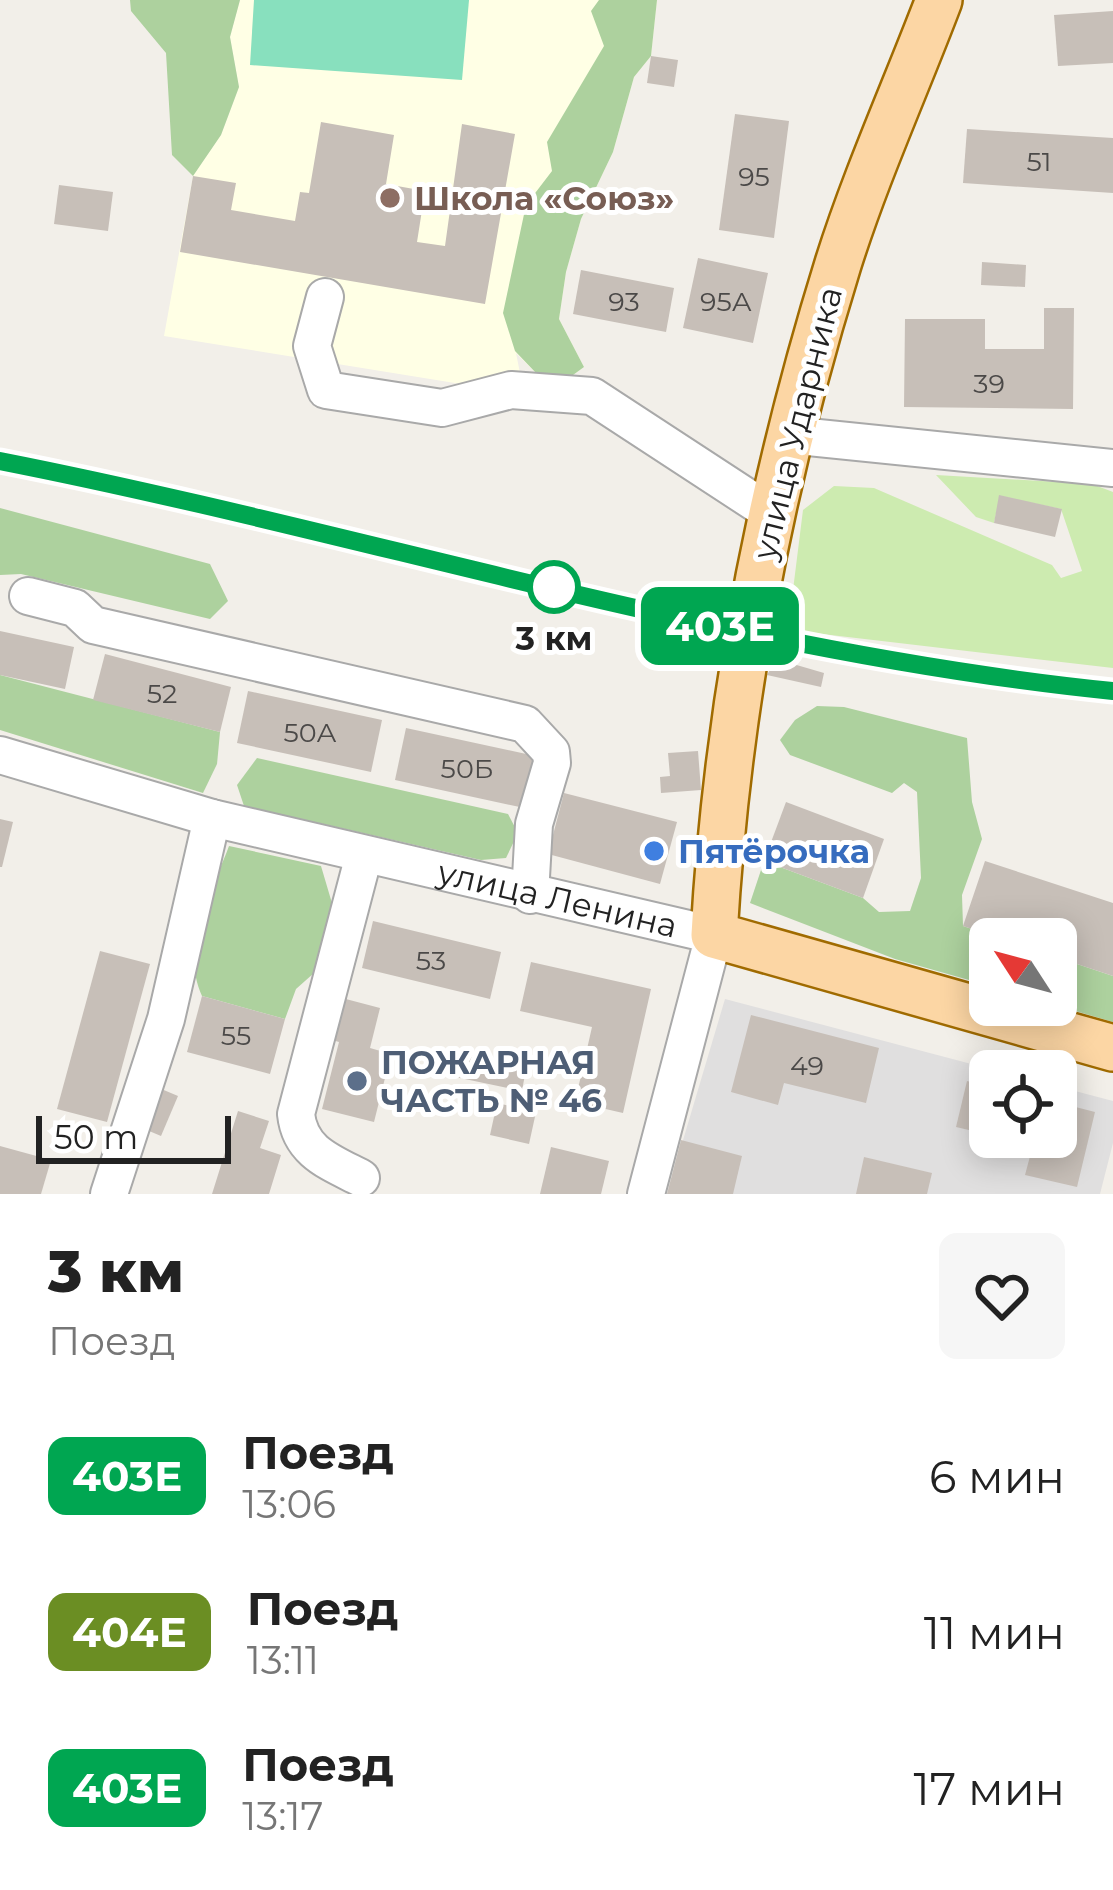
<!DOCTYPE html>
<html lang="ru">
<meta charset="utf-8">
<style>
:root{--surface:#fff;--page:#f6f6f6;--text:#222;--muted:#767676}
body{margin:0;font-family:Montserrat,sans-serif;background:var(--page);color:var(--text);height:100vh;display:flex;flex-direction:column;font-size:45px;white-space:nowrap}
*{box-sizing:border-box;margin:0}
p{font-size:39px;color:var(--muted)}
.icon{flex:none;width:66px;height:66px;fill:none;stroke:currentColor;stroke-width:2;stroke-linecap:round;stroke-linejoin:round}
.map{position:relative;height:1194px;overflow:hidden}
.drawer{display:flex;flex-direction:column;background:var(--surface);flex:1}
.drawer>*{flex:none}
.badge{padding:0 24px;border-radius:18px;font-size:42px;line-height:78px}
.needle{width:78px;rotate:306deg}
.controls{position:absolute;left:969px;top:918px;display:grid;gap:24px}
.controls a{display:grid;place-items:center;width:108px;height:108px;border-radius:18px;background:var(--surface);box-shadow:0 6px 30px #0003;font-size:60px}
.scale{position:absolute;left:36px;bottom:30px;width:195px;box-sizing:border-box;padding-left:12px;border:6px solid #222;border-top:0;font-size:33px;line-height:42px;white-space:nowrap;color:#222;-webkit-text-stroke:9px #fff;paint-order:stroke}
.map>.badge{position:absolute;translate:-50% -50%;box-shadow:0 0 0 6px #fff}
.round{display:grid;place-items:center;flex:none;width:126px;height:126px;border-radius:18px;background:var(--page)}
.headline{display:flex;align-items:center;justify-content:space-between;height:204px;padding:0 48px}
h1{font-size:57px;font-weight:800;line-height:90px}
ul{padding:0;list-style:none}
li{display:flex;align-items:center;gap:36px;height:156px;padding:0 48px}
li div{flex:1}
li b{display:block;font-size:45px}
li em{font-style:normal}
li .badge{min-width:132px;font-weight:700;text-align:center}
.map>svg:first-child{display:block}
</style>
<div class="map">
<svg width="1113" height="1194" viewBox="0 0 1113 1194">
<rect width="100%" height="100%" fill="#f2efe9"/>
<!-- residential -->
<path fill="#e0dfdf" d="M725 999 998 1071H990V1137H1056V1086L1113 1101V1143L1100 1194H667Z"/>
<!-- education -->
<path fill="#ffffe5" d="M240 0H657L651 56 634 77 613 152 581 219 566 272 559 319 584 367 573 375 537 374 516 353 520 373 461 384 164 336 193 176 221 135 239 87 230 37Z"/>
<!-- grass -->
<path fill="#cdebb0" d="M936 475 1092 484 1113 492V668L788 630 803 510 834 486 874 488 1052 565 1061 578 1082 571 1061 509 1000 496 994 523 976 517Z"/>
<!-- forest -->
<g fill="#add19e">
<path d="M130 0H240L230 37 239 87 221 135 193 176 172 155 166 53 131 11Z"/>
<path d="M599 0H657L651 56 634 77 613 152 581 219 566 272 559 319 584 367 573 375 537 374 515 351 503 313 526 205 552 171 547 142 604 46 591 11Z"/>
<path d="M0 508 210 564 228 601 210 619 21 574 0 575Z"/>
<path d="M0 675 220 732 217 764 203 793 0 730Z"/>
<path d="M817 706 844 707 967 738 972 802 982 839 962 895 963 926 1002 939H990V986L895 959 750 903 764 861 863 898 879 912 910 911 921 878 917 792 904 783 892 793 790 755 780 740 795 720Z"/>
<path d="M257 758 508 814 518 833 506 858 481 860 244 806 237 785Z"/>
<path d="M229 846 321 866 334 910 323 965 296 989 285 1019 202 996C179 945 211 895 229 846Z"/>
<path d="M1056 957 1113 976V1022L1055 1005Z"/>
</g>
<!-- pitch -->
<path fill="#88e0be" d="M254 0H469L462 80 250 65Z"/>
<!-- building -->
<g fill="#c7bfb8">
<path d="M1113 11V63L1058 66 1054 15Z"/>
<path d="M651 56 678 60 674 87 647 83Z"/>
<path d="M735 114 789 121 774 238 719 230Z"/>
<path d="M321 122 394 135 386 184 425 191 417 242 445 246 462 124 515 134 485 304 180 252 193 176 236 183 231 210 295 221 300 192 309 193Z"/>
<path d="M967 129 1113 138V193L963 183Z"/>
<path d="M59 185 113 192 108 231 54 224Z"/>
<path d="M698 258 768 273 753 343 683 328Z"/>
<path d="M982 262 1026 265 1025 287 981 285Z"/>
<path d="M581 270 674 288 666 332 573 314Z"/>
<path d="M1044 308H1074L1073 409 904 407 905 319H985V349H1044Z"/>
<path d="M999 495 1062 509 1055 537 994 523Z"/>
<path d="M722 586 730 587 725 615 702 611 706 589 721 592Z"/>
<path d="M0 631 74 647 65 689 0 675Z"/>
<path d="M105 654 231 687 220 732 93 700Z"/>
<path d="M776 659 824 673 821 687 767 675Z"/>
<path d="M248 691 382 720 371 772 237 743Z"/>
<path d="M406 728 540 757 529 809 395 780Z"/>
<path d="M698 751 701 790 661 793 660 777 670 776 668 753Z"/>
<path d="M564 793 677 822 660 884 548 854Z"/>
<path d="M786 802 884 839 863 898 764 861Z"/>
<path d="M0 819 13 822 2 867H0Z"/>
<path d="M985 861 1113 903V976L1056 957V939H1002L963 926Z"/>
<path d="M373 921 501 952 490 999 362 968Z"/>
<path d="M100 951 150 964 107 1122 57 1109Z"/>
<path d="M531 962 651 989 623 1113 575 1102 592 1027 520 1011Z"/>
<path d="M202 996 285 1019 270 1074 187 1052Z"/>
<path d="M342 998 380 1008 370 1048 391 1054 374 1122 322 1109 339 1042 332 1040Z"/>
<path d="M751 1015 879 1048 866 1103 784 1083 778 1105 731 1092Z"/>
<path d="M446 1052 526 1069 522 1091 441 1074Z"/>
<path d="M967 1081 990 1087V1135L956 1127Z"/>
<path d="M159 1088 178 1096 161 1136 142 1128Z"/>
<path d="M1056 1102 1095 1112 1077 1187 1025 1175 1033 1145 1005 1139 1056 1137Z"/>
<path d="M497 1103 536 1112 529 1144 490 1135Z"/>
<path d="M238 1111 269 1121 260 1148 281 1155 269 1194H212Z"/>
<path d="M681 1140 742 1156 733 1194H667Z"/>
<path d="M0 1146 51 1160 41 1194H0Z"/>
<path d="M551 1147 609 1161 601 1194H540Z"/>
<path d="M864 1157 932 1173 927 1194H856Z"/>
</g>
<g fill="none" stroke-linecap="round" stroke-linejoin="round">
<defs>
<g id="minor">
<path d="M325 297 312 346 326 390 442 408 511 390 592 396 771 513"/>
<path d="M789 435 1113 468"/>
<path d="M28 596 75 608 93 625 525 724 551 752 552 763 534 824 530 895"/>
<path id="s1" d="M0 755 212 818 714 935 646 1194"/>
<path d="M361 1178C330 1162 300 1152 296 1114L364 855"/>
<path d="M109 1194 166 1019 212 818"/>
</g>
<path id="major" d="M939 0C906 87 866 175 838 264 770 483 727 706 714 935L1113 1048"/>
</defs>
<!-- minor casing -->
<use href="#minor" stroke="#a9a9a9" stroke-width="40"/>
<!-- major casing -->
<use href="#major" stroke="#a06b00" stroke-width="50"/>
<!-- minor -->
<use href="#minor" stroke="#fff" stroke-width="36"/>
<!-- major -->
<use href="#major" stroke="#fcd6a4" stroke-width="45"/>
<!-- rail -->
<path stroke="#707070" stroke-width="8" stroke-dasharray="24 24" stroke-linecap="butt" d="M0 461C371 535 736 652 1113 691"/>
</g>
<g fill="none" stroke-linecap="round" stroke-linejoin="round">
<defs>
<path id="line" d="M0 461C371 534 735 653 1113 691"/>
</defs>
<!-- line casing -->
<use href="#line" stroke="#fff" stroke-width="27"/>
<!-- line -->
<use href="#line" stroke="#00a651" stroke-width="18"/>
</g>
<!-- markers -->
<circle fill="#8d6e63" stroke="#fff" stroke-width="4.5" cx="390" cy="198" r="12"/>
<circle fill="#fff" stroke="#00a651" stroke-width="6" cx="554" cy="587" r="24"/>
<circle fill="#3f7fe0" stroke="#fff" stroke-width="4.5" cx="654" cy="851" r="12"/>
<circle fill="#5c6f8a" stroke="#fff" stroke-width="4.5" cx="357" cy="1081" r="12"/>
<g text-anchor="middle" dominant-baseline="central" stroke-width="10" stroke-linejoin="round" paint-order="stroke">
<!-- number labels -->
<g font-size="27" fill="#4b4948">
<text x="1039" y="161">51</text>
<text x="754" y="176">95</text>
<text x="624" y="301">93</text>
<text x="726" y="301">95А</text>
<text x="989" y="383">39</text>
<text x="162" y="693">52</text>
<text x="310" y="732">50А</text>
<text x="467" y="768">50Б</text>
<text x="431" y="960">53</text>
<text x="236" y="1035">55</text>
<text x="807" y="1065">49</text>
</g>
<!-- education labels -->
<g font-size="33" font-weight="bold" fill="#785e54" stroke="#fff" text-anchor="start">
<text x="414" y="198">Школа «Союз»</text>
</g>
<!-- street labels -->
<g font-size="33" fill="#222" stroke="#fff">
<text transform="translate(797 423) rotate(-76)">улица Ударника</text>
<text stroke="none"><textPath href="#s1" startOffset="576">улица Ленина</textPath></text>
</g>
<!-- stop labels -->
<g font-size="33" font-weight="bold" fill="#222" stroke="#fff">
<text x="554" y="638">3 км</text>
</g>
<!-- shop labels -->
<g font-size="33" font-weight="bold" fill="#366cbe" stroke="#fff" text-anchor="start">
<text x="678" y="851">Пятёрочка</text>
</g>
<!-- service labels -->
<g font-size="33" font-weight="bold" fill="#4e5e75" stroke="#fff" text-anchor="start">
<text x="381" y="1062">ПОЖАРНАЯ<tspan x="381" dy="38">ЧАСТЬ № 46</tspan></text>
</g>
</g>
</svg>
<div class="controls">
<a><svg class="needle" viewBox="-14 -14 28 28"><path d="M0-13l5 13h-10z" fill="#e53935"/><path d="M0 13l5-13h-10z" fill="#767676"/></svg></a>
<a><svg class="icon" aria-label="locate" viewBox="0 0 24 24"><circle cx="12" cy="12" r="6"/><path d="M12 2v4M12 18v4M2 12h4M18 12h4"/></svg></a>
</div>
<div class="scale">50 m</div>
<b class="badge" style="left:720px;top:626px;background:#00a651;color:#fff">403Е</b>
</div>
<section class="drawer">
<div class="headline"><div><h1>3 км</h1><p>Поезд</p></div><a class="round"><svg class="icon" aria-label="heart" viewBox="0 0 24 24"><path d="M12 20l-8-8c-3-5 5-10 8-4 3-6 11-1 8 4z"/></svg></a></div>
<ul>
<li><span class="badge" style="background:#00a651;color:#fff">403Е</span><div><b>Поезд</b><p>13:06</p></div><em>6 мин</em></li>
<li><span class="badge" style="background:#6b8e23;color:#fff">404Е</span><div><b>Поезд</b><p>13:11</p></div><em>11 мин</em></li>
<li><span class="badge" style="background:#00a651;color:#fff">403Е</span><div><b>Поезд</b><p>13:17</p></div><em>17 мин</em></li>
</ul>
</section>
